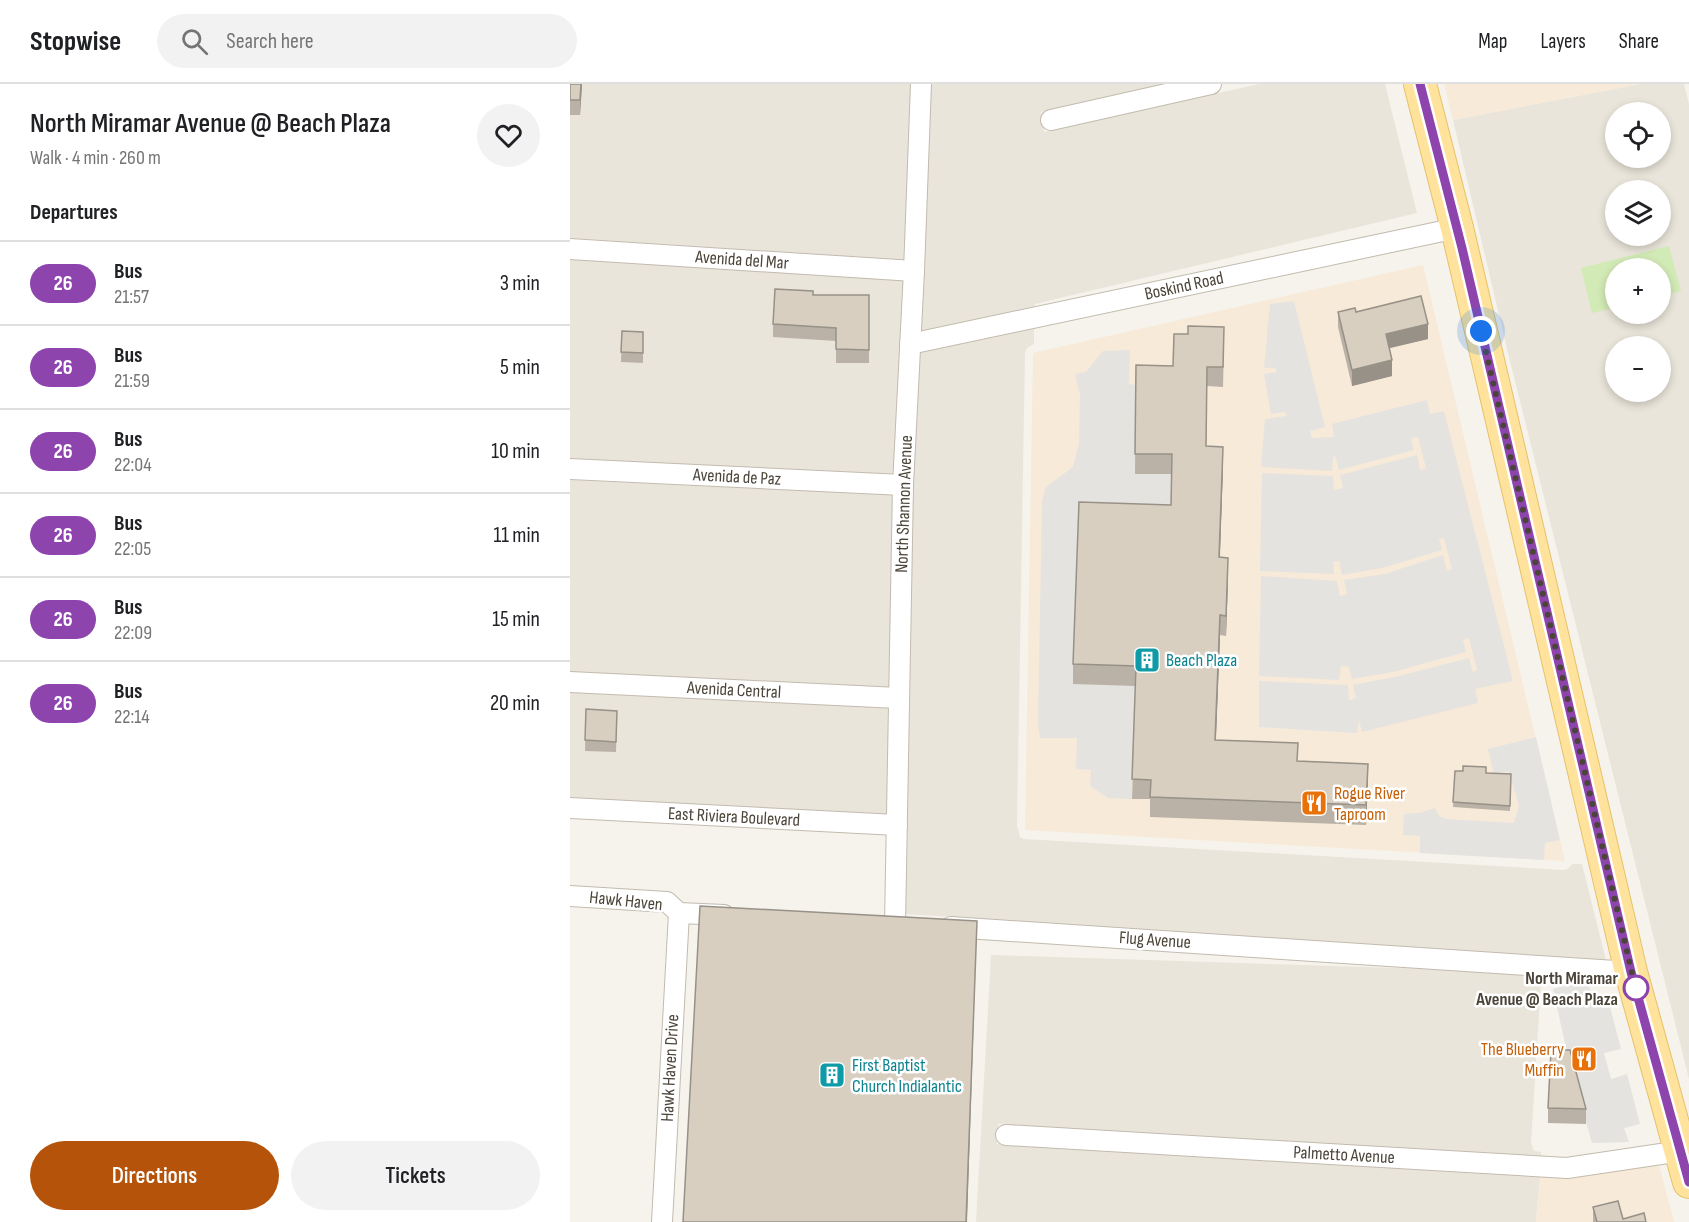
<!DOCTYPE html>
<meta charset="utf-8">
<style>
:root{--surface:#fff;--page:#f2f2f2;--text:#202124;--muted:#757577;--line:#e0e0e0;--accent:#b45309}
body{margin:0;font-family:"Sofia Sans Condensed",sans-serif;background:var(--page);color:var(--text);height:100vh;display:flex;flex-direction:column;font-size:22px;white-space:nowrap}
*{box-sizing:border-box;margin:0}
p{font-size:20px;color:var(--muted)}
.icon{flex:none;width:33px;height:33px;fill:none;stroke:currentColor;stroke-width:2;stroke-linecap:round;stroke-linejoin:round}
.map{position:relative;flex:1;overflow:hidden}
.panel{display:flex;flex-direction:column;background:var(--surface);width:570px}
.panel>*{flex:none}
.badge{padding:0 12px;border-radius:20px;font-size:21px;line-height:39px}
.buttons{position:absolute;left:1035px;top:18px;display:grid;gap:12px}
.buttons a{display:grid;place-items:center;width:66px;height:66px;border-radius:50%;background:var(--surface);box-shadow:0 3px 9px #0003;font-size:30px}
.you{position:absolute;width:30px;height:30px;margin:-15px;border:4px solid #fff;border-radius:50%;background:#1a73e8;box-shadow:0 0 0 9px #1a73e833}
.map>.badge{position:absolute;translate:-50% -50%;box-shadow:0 0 0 3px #fff}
h2{padding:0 30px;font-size:22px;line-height:54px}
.round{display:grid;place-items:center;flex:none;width:63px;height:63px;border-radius:32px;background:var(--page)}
.head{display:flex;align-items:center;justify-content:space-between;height:102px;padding:0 30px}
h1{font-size:28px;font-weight:600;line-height:45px}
.cta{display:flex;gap:12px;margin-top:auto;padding:12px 30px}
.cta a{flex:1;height:69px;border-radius:36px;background:var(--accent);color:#fff;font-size:24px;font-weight:600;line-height:69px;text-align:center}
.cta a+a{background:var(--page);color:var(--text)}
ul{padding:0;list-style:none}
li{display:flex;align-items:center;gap:18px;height:84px;padding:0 30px;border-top:2px solid var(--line)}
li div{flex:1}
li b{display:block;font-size:22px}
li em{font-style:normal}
li .badge{min-width:66px;font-weight:700;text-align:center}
header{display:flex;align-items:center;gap:36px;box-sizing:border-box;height:84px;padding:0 30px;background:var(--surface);border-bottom:2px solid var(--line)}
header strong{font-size:28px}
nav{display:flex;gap:33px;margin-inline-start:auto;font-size:21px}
.search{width:420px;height:54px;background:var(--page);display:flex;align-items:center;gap:15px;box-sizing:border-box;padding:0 21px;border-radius:33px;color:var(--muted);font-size:22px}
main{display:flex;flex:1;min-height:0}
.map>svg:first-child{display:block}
</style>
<header>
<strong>Stopwise</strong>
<div class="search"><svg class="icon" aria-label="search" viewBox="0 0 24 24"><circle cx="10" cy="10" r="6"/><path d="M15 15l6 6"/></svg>Search here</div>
<nav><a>Map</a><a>Layers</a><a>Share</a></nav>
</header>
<main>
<section class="panel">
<div class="head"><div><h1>North Miramar Avenue @ Beach Plaza</h1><p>Walk · 4 min · 260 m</p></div><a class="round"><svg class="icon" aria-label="heart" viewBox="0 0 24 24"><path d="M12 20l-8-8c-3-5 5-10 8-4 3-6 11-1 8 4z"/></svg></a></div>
<h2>Departures</h2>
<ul>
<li><span class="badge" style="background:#8e44ad;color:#fff">26</span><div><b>Bus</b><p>21:57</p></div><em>3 min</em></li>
<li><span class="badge" style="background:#8e44ad;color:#fff">26</span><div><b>Bus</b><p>21:59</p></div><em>5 min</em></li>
<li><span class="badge" style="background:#8e44ad;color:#fff">26</span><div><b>Bus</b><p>22:04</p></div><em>10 min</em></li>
<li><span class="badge" style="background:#8e44ad;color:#fff">26</span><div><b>Bus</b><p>22:05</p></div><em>11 min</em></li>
<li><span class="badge" style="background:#8e44ad;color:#fff">26</span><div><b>Bus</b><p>22:09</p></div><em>15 min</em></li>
<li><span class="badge" style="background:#8e44ad;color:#fff">26</span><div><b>Bus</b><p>22:14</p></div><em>20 min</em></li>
</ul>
<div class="cta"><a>Directions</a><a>Tickets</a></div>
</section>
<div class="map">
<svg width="1119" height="1138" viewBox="0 0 1119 1138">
<rect width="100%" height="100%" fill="#f6f3ec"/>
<!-- residential -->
<g fill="#eae5da" fill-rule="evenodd">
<path d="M0 0H342L336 176 0 154Z"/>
<path d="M361 0H594L471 28 474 48 689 0H815L847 129 465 220V223L350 248Z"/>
<path d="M1070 0H1114L1119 20V995L938 269 883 36ZM1046 28H1090V74H1046ZM1046 106H1090V152H1046ZM1046 184H1090V230H1046ZM1046 262H1090V308H1046Z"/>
<path d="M0 175 335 197 332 252H330L331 261 325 390 0 375Z"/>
<path d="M464 244V260L457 264 455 269 447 741 450 753 454 755 994 786 999 784 1002 780H1012L1036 876 335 830 342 401 349 269Z"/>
<path d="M0 396 324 411 319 603 0 588Z"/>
<path d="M0 608 319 624 318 731 0 714Z"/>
<path d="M421 871 861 885 973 892 971 898 961 1059 964 1067 971 1068V1072L428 1040 427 1060 970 1093 966 1138H406Z"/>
</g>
<!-- commercial -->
<g fill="#f7ead8">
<path d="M874 0H1070L883 36Z"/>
<path d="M853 181 995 777 455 746 463 269Z"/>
<path d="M1089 1081 1104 1138H966L970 1093 998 1094Z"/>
</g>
<!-- garden -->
<path fill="#d2eab5" d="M1099 162 1111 207 1091 212 1090 184H1046L1045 224 1022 229 1011 184Z"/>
<!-- parking -->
<g fill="#e5e3e0">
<path d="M724 217 755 343 740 347 742 354 764 353 762 340 857 316 860 330 874 327 943 597 905 605 908 619 792 648 789 637 787 649 689 643V597L778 601 779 616 786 614 783 601 825 593 899 574 903 588 907 586 899 554 893 556 896 568 823 588 782 595 779 583 771 582 769 596 689 592 691 492 767 497 770 512 777 510 774 496 815 490 873 471 877 487 882 485 874 454 869 455 872 466 812 484 772 491 769 477 763 478 764 490 690 487 692 389 763 392 764 406 773 404 770 391 847 371 850 386 856 384 848 353 841 354 844 366 769 386 765 372 763 373 762 387 691 383 695 335 717 332 715 328 701 330 694 290 707 288 705 284H694L700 220Z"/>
<path d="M560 266 559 300 566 301 602 390 601 441 566 602 562 715 538 714 520 702 521 686 506 685 507 654H470L468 640 472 417 476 403 503 383 509 359 510 311 505 290 516 288 533 267Z"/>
<path d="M966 653 990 756 975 759 974 776 850 769V752L833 751 834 730 849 729 865 724 869 732 877 735 944 739 949 721 941 695 938 687 924 691 918 665Z"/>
<path d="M1001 900 1019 901 1023 918 1038 915 1051 965 1034 969 1041 995 1057 990 1070 1040 1054 1044 1059 1058 1022 1059 1000 982 983 905Z"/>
</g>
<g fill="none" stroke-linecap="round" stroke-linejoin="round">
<defs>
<g id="minor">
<path d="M481 36 641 0"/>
<path d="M0 165 344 187"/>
<path d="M340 260 887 144"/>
<path d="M0 385 333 401"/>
<path d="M0 598 328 614"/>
<path d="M0 724 327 741"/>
<path d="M0 812 97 818 109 829"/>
<path d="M109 829 154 831"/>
<path d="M325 840 333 401 344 187 351 0"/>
<path d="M381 843 1061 888"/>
<path d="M436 1051 997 1084 1111 1067"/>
<path d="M92 1138 109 829"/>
</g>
<path id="primary" d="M850 0 887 144 1061 888 1119 1098"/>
</defs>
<!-- minor casing -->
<use href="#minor" stroke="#c2bbae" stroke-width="22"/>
<!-- primary casing -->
<use href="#primary" stroke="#e6c16a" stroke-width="34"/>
<!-- minor -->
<use href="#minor" stroke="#fff" stroke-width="20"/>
<!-- primary -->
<use href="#primary" stroke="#ffe39c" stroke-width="32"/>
</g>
<!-- wall -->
<g fill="#bab2a6">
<path d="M0 0H12L10 31H0Z"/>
<path d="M299 211V279H266V257L203 253V240Z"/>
<path d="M768 228H786L858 255 819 264 822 292 782 302 768 243Z"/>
<path d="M52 247 73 248V279L51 278Z"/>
<path d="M618 250 654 263 653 303 637 302 636 362 653 383 650 473 658 494 656 552 650 551 646 656 728 678 798 700 796 741 580 733V715H562L566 602 503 600V580L601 421 602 390H565L566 281 603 282Z"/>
<path d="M16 625 47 627 46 668 15 667Z"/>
<path d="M885 687 941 690 940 727 883 723Z"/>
<path d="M978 1024 1016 1025V1040L978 1039Z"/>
<path d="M1023 1123 1053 1135 1076 1138H1023Z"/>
</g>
<!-- shaded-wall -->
<g fill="#979187">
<path d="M11 0H12L10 31V16Z"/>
<path d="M858 240V255L816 265V250Z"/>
<path d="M822 276V292L782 302V286Z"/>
<path d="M653 363V383L649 493V473Z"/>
<path d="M658 474V494L656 552V532Z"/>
<path d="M650 531V551L645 676V656Z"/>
<path d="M798 680V700L796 741V721Z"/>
<path d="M407 837 397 1138H396Z"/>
</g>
<!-- building -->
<g fill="#d8cfc1" stroke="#979187" stroke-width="1.5">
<path d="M0 0H11L10 16H0Z"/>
<path d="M205 205 243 207V211H299V266L266 265V244L203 240Z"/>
<path d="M851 212 858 240 816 250 822 276 782 286 768 228 785 224 786 228Z"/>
<path d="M618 242 654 243 653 283H637L636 362 653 363 649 473 658 474 656 532 650 531 645 656 728 659 727 677 798 680 796 721 580 713 581 696 562 695 566 582 503 580 509 418 601 421 602 370H565L566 281 603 282 604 250H618Z"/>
<path d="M52 247 73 248V269L51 268Z"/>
<path d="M16 625 47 627 46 658 15 656Z"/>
<path d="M893 682 916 683V689L941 690 940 722 883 718 885 687H893Z"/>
<path d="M130 822 407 837 396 1138H113Z"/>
<path d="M981 966H1000L1016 1025 978 1024Z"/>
<path d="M1048 1117 1053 1135 1074 1129 1076 1138H1027L1023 1123Z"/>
</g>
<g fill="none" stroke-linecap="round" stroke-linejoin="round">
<defs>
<path id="line" d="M850 0 892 164 1061 888 1119 1098"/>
</defs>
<!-- line casing -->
<use href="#line" stroke="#fff" stroke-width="14"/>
<!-- line -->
<use href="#line" stroke="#8e44ad" stroke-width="9"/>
<!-- walk -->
<path stroke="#4b4439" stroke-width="6" stroke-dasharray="0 10.8" d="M911 247 1066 906V904"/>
</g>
<!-- icons -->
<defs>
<symbol id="building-square" viewBox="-11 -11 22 22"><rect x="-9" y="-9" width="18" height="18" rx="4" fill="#0f9aa8" stroke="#fff"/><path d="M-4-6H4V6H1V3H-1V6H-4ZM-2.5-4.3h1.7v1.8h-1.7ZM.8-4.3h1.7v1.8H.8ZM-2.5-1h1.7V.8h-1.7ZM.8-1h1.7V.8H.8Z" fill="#fff"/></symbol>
<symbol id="restaurant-square" viewBox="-11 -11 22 22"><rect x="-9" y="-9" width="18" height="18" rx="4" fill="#e8710a" stroke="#fff"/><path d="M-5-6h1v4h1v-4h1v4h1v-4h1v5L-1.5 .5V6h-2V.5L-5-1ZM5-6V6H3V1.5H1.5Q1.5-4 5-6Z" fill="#fff"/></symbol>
</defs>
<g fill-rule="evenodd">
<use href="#building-square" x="562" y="561" width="30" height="30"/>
<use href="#restaurant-square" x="729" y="704" width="30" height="30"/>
<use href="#restaurant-square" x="999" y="960" width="30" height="30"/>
<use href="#building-square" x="247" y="976" width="30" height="30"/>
</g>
<!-- markers -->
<circle fill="#fff" stroke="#8e44ad" stroke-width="3" cx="1066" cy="904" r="12"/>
<g text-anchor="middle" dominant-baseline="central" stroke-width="5" stroke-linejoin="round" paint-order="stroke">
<!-- street labels -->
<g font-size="18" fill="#4b4439" stroke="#fff">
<text transform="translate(172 176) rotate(4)">Avenida del Mar</text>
<text transform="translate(614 202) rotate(-12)">Boskind Road</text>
<text transform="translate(167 393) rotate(3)">Avenida de Paz</text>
<text transform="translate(334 420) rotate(-88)">North Shannon Avenue</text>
<text transform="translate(164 606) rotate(3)">Avenida Central</text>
<text transform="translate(164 733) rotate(3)">East Riviera Boulevard</text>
<text transform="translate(56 817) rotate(6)">Hawk Haven</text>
<text transform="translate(585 856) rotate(4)">Flug Avenue</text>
<text transform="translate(100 984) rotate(-87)">Hawk Haven Drive</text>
<text transform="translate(774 1071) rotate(3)">Palmetto Avenue</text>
</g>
<!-- culture labels -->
<g font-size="18" fill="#0d838f" stroke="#fff" text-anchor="start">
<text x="596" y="576">Beach Plaza</text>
<text x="282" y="981">First Baptist<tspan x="282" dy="21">Church Indialantic</tspan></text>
</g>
<!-- food labels -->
<g font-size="18" fill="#c56008" stroke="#fff" text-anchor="start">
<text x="764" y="709">Rogue River<tspan x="764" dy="21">Taproom</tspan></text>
<text x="994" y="965" text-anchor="end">The Blueberry<tspan x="994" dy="21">Muffin</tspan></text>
</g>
<!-- stop labels -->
<g font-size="18" font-weight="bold" fill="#4b4439" stroke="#fff" text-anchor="end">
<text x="1048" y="894">North Miramar<tspan x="1048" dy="21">Avenue @ Beach Plaza</tspan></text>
</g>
</g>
</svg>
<div class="buttons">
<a><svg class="icon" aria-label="locate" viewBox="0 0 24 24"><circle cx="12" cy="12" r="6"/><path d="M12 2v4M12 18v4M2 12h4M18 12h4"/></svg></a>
<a><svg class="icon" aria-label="layers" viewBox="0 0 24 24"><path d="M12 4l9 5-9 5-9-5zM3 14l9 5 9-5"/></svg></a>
<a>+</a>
<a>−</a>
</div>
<div class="you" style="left:911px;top:247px"></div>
</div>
</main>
